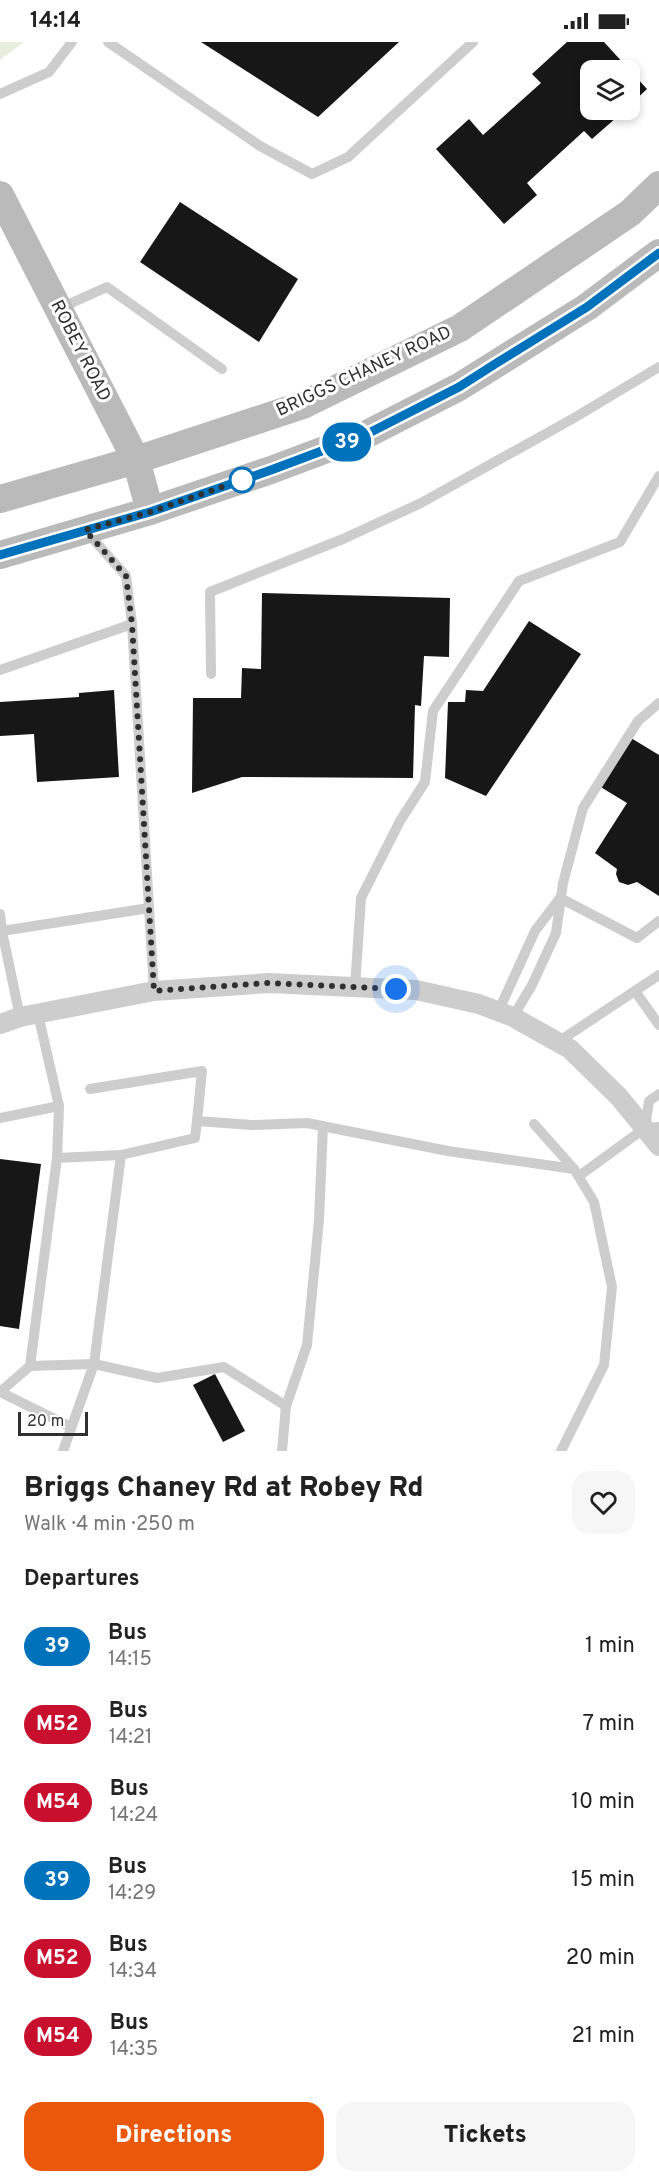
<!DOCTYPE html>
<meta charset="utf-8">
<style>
:root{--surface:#fff;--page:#f6f6f6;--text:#222;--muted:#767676;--accent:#ea580c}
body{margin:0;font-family:Overpass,sans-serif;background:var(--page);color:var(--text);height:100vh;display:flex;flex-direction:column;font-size:22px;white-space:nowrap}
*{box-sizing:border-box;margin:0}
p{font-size:20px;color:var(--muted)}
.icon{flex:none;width:33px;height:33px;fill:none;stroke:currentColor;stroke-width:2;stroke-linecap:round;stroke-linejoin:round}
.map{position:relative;height:1409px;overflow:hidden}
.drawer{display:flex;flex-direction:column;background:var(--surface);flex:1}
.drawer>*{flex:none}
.badge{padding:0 12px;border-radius:20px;font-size:21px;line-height:39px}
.fabs{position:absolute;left:580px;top:18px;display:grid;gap:12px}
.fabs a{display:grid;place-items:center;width:60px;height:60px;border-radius:12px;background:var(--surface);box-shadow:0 3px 9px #0003;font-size:30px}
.scale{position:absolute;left:18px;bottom:15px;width:70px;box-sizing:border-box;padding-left:6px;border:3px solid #303030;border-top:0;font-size:16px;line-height:21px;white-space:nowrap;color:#303030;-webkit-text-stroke:4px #fff;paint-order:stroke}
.you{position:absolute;width:30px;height:30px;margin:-15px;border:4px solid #fff;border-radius:50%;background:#1a73e8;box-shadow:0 0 0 9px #1a73e833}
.map>.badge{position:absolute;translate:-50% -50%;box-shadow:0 0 0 3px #fff}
h2{padding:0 24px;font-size:22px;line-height:54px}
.round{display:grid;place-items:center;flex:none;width:63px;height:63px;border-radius:18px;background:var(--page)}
.headline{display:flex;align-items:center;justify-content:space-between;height:102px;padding:0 24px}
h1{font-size:28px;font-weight:800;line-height:45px}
.button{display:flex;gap:12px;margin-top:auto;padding:12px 24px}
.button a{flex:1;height:69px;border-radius:18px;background:var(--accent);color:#fff;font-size:24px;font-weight:800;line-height:69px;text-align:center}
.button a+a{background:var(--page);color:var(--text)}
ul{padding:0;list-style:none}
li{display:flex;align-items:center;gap:18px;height:78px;padding:0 24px}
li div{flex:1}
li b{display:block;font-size:22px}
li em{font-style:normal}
li .badge{min-width:66px;font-weight:700;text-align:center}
.status{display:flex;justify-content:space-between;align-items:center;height:42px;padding:0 30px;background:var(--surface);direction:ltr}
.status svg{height:16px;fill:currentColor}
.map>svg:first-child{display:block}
</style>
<div class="status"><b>14:14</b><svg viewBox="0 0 49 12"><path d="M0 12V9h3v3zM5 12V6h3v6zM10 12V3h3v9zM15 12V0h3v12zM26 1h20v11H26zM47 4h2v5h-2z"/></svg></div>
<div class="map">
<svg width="659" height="1409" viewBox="0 0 659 1409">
<rect width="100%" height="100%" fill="#fff"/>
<!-- green -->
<path fill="#e8eede" d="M0 0H24L0 18Z"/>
<!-- building -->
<g fill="#171717">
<path d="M201 0H399L318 75Z"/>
<path d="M567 0H604L647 47 630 63V28H591V68H625L592 97 584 89 527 141 537 153 504 182 436 107 469 77 483 93 541 41 532 32Z"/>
<path d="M180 160 298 237 259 300 140 220Z"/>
<path d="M262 551 450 556 449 615 424 614 421 664 415 663 413 736 242 735 192 751 193 656H241L242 626 261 627Z"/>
<path d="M529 579 581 612 486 754 445 736 448 660H465L466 648 483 649Z"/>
<path d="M114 648 119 735 37 740 34 692 0 694V660L79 655V651Z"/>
<path d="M631 696 659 713V854L637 840 628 843 619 840 616 832 617 827 595 811 627 761 599 744Z"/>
<path d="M0 1117 41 1122 19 1287 0 1284Z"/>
<path d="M215 1332 245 1389 223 1400 193 1343Z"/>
</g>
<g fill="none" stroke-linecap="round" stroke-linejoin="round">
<!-- lane -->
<g stroke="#cdcdcd" stroke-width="10">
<path d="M108 0 260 104 312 132 348 115 473 0"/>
<path d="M0 52 49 30 72 0"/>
<path d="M58 267 107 245 222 327"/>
<path d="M132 582 154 949"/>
<path d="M0 628 132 582 126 534 86 489"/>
<path d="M211 632 210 550 343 497 421 461 574 376 659 325"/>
<path d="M560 856 637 896 659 879"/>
<path d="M0 872 2 889 20 975"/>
<path d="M2 889 149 866"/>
<path d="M355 945 361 856 400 779 425 740 433 669 519 539 620 500 659 434"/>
<path d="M635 949 659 983"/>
<path d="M498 970 535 889 560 856"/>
<path d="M38 972 59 1064 57 1116"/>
<path d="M513 975 532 943 556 891 563 841 583 766 638 679 659 661"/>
<path d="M558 1000 659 933"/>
<path d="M90 1047 202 1029 197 1079 252 1083 307 1081 448 1109 574 1127"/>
<path d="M0 1076 59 1064"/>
<path d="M197 1079 195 1096 121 1113 57 1116 30 1324 94 1322 157 1336 224 1325 286 1364"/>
<path d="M534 1082 574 1127 594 1160 612 1245 604 1323 561 1409"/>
<path d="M645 1086 649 1059 659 1052"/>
<path d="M579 1134 645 1086 659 1085"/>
<path d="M0 1350 71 1385"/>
<path d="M0 1350 30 1324"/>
<path d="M63 1409 94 1322 121 1113"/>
<path d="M282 1409 286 1364 307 1303 319 1178 323 1084"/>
</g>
<!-- street -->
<path stroke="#cdcdcd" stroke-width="20" d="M0 982 20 975 154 949 269 941 416 948 479 962 513 975 570 1007 619 1055 659 1104"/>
<!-- secondary -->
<g stroke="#bababa" stroke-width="28">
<path d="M0 153 136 418 150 469"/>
<path d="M0 457 136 418 303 363 460 286 630 171 659 143"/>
<path d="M0 513 150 469 271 428 367 392 459 345 587 265 659 211"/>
</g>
</g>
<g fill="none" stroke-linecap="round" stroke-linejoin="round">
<defs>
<path id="line" d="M0 513 150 470 271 428 367 392 459 345 495 322 587 265 659 211"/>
</defs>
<!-- line casing -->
<use href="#line" stroke="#fff" stroke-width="14"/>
<!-- line -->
<use href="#line" stroke="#0072bc" stroke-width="9"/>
<!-- walk -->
<path stroke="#303030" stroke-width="6" stroke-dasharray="0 10.8" d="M242 438 150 470 85 488 126 534 132 582 154 949 269 941 396 947"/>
</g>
<!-- markers -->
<circle fill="#fff" stroke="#0072bc" stroke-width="3" cx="242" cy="438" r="12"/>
<g text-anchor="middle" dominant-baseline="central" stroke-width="6" stroke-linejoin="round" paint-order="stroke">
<!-- street labels -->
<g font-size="18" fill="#303030" stroke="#fff">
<text transform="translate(80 309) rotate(63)">ROBEY ROAD</text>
<text transform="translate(364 330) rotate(-25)">BRIGGS CHANEY ROAD</text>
</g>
</g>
</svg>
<div class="fabs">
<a><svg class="icon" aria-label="layers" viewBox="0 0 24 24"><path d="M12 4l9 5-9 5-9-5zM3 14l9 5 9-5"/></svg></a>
</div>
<div class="scale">20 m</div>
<div class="you" style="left:396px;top:947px"></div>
<b class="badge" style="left:347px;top:400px;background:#0072bc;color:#fff">39</b>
</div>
<section class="drawer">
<div class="headline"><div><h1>Briggs Chaney Rd at Robey Rd</h1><p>Walk · 4 min · 250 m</p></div><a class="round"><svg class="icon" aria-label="heart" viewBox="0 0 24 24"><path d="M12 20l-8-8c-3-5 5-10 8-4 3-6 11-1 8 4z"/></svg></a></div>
<h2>Departures</h2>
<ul>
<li><span class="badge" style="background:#0072bc;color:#fff">39</span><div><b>Bus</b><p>14:15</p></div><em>1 min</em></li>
<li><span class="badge" style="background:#c8102e;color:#fff">M52</span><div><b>Bus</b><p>14:21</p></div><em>7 min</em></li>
<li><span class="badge" style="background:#c8102e;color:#fff">M54</span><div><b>Bus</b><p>14:24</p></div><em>10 min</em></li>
<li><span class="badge" style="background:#0072bc;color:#fff">39</span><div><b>Bus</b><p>14:29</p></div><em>15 min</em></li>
<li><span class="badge" style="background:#c8102e;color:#fff">M52</span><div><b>Bus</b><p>14:34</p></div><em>20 min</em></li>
<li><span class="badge" style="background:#c8102e;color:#fff">M54</span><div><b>Bus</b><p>14:35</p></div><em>21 min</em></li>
</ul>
<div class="button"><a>Directions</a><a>Tickets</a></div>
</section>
